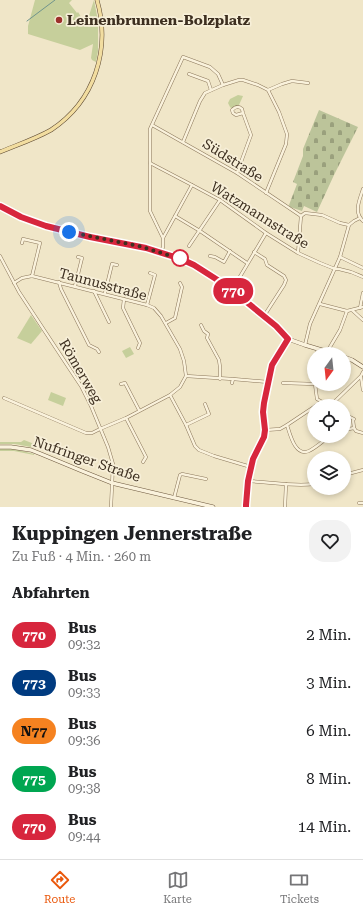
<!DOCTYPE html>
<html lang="de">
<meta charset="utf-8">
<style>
:root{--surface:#fff;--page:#f2f2f2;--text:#202124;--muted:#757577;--line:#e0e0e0;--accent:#ea580c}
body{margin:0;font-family:"Roboto Serif",serif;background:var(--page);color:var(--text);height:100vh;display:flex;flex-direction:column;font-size:15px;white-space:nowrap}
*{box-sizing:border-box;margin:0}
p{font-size:13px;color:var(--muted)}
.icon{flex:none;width:22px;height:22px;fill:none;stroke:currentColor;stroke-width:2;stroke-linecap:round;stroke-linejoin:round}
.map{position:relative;height:507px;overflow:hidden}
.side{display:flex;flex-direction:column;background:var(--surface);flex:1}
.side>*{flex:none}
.badge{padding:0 8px;border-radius:13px;font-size:14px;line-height:26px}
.needle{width:26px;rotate:195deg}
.fabs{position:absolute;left:307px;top:347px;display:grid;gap:8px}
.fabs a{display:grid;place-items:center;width:44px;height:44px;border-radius:50%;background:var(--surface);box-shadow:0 2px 6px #0003;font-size:20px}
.you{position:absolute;width:20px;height:20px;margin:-10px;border:3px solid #fff;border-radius:50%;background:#1a73e8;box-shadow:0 0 0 6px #1a73e833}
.map>.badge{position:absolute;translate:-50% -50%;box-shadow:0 0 0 2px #fff}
h2{padding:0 12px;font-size:15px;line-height:36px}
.round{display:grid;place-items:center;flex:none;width:42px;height:42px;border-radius:16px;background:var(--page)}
.head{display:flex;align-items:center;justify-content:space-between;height:68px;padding:0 12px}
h1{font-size:19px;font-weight:700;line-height:30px}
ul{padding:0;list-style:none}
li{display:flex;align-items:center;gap:12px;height:48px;padding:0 12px}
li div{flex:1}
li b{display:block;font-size:15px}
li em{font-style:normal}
li .badge{min-width:44px;font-weight:700;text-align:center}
.menu{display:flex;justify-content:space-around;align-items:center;height:56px;border-top:1px solid var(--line);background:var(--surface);font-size:11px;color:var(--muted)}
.menu a{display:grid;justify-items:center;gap:2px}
.menu .current{color:var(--accent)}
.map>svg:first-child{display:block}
</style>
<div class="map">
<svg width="363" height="507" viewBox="0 0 363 507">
<defs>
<pattern id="cemetery-stones" width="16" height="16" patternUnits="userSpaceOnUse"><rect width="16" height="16" fill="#bcc49a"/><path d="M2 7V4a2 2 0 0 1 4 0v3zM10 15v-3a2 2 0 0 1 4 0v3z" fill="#9aa07d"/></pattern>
</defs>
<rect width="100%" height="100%" fill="#f0e6c8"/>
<!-- green -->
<g fill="#c6cf9b">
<path d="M35 0H72L69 3 77 13 78 12 86 25 94 0 98 21V51L96 62 92 60 91 58 93 44 80 50 28 34V26Z"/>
<path d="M238 95 243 96 239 105 231 108 230 107 228 103 230 99Z"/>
<path d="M31 315 42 331 31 344 17 338Z"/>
<path d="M130 347 134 354 126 358 122 351Z"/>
<path d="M51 392 66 398 63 406 48 400Z"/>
<path d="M24 440 37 445 36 448 15 444H0V442H21Z"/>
<path d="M0 449H15L34 454V455L14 451H0Z"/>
</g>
<!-- cemetery -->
<path fill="url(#cemetery-stones)" d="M319 110 358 127 334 175 317 212 304 206 302 211 290 207 289 205 297 184 293 182 303 156V149Z"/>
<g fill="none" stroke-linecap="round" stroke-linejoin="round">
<!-- stream -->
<path stroke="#6f938c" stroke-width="1" d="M27 21 55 0"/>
<defs>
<g id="street">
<path d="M189 74 208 81 211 90"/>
<path d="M268 90 282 84 292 81 308 83"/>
<path d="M152 125 237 173 301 216"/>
<path d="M183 142 200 101 205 93 223 85 239 80H243L258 85 268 90 279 112 287 134 286 144 266 193"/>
<path d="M150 163 192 185 220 200 266 233 298 253 320 263 335 269H339L351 272 363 277"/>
<path d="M237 173 251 135 243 113 242 109C239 106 236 106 232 110L233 113 236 115 243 113"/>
<path d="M363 189C360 199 353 212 363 221"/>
<path d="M175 216 200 231 247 263"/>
<path d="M301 216 305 213 322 215 340 223 349 225 354 221 360 218"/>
<path d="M163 238 192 185"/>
<path d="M22 243 23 239 40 243 32 276"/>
<path d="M189 246 220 200"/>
<path d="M161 252 163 247V238L150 211V129L183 57 210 67 218 74 223 85"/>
<path d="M254 252 265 259 267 265 284 276 286 280 284 285 264 316"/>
<path d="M298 253 301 216"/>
<path d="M0 256 19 292 69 368 81 386 91 406 108 447 113 464 111 507"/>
<path d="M210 256 215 257 224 262 230 251"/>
<path d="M340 257 363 268"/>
<path d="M59 282 61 289 89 345 97 349 99 352"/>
<path d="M75 286 82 258 78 257"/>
<path d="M232 290 266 233"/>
<path d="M94 291 109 322"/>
<path d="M105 293 112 264 117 265"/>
<path d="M124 299 123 308 140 343 138 348"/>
<path d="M320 304 347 311"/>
<path d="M147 305 155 275 150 273"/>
<path d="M360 308 363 293"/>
<path d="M352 310 363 320"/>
<path d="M166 323 175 318 182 287 180 283"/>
<path d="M201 325 204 331 208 334 207 338 219 360 220 367V379"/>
<path d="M305 345 310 324 340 257 349 225"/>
<path d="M327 352 340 330 347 311 363 307"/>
<path d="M317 354 318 349"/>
<path d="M314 368V374"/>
<path d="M186 376 233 379 232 383"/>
<path d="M361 377 363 390"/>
<path d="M233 379 268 382"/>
<path d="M283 383 315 384"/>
<path d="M121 384 125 383 139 410"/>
<path d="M315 384 317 399 329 406"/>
<path d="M170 395 186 425 195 446 199 450 214 456 251 467"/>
<path d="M4 398 86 433H92L100 429 126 418 170 395 180 387 186 376 184 361 180 349 161 316 154 308 147 305 32 276 22 278 14 283"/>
<path d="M315 406 317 405 327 406"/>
<path d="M330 406 361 376 363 372"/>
<path d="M344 414 354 419 353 420 354 428"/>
<path d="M126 418 146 457 143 462"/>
<path d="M186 425 209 414 205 404"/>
<path d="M287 425C290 434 295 457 309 451 317 447 324 440 330 436"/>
<path d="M265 430 280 429 287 425 314 407"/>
<path d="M344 430 354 428 356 431 363 433"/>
<path d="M344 475 363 470"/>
<path d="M248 481C269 482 294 487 314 484"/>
<path d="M174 498 180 475 182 474 206 479"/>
<path d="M359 503H363"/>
<path d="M285 507 286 484"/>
</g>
<g id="secondary">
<path d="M0 206 26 219 46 226 90 237 139 246 181 259 194 265 227 286 276 326 288 339 305 345 335 354"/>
<path d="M344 357 352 360 363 367"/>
<path d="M0 447H11L31 450 41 454 82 471 112 483 213 507"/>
<path d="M245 507 247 505 248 481 251 467 255 453 264 437 265 430 263 412 264 403 271 365 288 339"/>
</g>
<path id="primary" d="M0 152C17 145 35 139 51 130 95 101 111 49 97 0"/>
</defs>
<!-- street casing -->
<use href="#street" stroke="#8c785c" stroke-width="3.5"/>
<!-- secondary casing -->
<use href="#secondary" stroke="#6e593f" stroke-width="4.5"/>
<!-- primary casing -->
<use href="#primary" stroke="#5a4630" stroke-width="4.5"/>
<!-- street -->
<use href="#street" stroke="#faf2dc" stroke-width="2.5"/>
<!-- secondary -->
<use href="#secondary" stroke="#faf2dc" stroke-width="3.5"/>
<!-- primary -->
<use href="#primary" stroke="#f2dda0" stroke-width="3.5"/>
</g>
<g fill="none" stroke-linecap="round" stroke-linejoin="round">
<defs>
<path id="line" d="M0 206 21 217 46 226 90 237 146 248 181 259 194 265 227 286 276 326 288 339 272 365 264 403 263 412 265 430 264 437 253 459 248 481 246 505V507"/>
</defs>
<!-- line casing -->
<use href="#line" stroke="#fff" stroke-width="9"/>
<!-- line -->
<use href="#line" stroke="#d7263d" stroke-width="6"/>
<!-- walk -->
<path stroke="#3d2f20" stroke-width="4" stroke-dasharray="0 7.2" d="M69 232 139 246 181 259 180 258"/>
</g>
<!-- markers -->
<circle fill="#9d302b" stroke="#f7efd8" stroke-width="1.5" cx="59" cy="20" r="4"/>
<circle fill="#fff" stroke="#d7263d" stroke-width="2" cx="180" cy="258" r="8"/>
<g text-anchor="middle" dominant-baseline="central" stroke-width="3.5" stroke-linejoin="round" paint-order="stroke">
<!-- poi labels -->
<g font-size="14" font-weight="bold" fill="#3d2f20" stroke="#f7efd8" text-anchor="start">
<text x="67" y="20">Leinenbrunnen-Bolzplatz</text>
</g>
<!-- street labels -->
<g font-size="14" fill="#3d2f20" stroke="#f7efd8">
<text transform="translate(233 160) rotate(32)">Südstraße</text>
<text transform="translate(260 215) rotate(32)">Watzmannstraße</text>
<text transform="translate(103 284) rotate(15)">Taunusstraße</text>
<text transform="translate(81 371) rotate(60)">Römerweg</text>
<text transform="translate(87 459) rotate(19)">Nufringer Straße</text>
</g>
</g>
</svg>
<div class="fabs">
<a><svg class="needle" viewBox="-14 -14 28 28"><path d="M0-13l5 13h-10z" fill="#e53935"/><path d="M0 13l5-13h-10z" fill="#757577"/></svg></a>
<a><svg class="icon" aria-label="locate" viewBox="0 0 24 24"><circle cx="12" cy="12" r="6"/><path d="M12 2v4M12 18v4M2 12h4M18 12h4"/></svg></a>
<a><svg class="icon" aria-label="layers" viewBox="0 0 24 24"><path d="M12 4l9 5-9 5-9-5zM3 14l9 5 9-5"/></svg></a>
</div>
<div class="you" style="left:69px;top:232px"></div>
<b class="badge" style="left:233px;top:291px;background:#d7263d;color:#fff">770</b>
</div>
<section class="side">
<div class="head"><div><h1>Kuppingen Jennerstraße</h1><p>Zu Fuß · 4 Min. · 260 m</p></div><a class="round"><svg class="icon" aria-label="heart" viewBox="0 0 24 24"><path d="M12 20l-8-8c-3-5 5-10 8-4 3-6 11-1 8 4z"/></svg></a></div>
<h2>Abfahrten</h2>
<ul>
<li><span class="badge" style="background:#d7263d;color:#fff">770</span><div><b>Bus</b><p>09:32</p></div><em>2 Min.</em></li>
<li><span class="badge" style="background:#003b80;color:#fff">773</span><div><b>Bus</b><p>09:33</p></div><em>3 Min.</em></li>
<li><span class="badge" style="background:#f58220;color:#111">N77</span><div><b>Bus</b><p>09:36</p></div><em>6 Min.</em></li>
<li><span class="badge" style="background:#00a651;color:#fff">775</span><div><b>Bus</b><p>09:38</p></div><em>8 Min.</em></li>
<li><span class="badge" style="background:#d7263d;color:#fff">770</span><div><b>Bus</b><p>09:44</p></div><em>14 Min.</em></li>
</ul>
</section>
<nav class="menu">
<a class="current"><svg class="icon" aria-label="directions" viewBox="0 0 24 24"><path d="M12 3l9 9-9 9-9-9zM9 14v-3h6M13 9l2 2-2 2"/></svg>Route</a>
<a><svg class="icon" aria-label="map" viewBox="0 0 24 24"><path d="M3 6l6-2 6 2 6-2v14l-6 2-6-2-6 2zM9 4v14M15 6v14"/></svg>Karte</a>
<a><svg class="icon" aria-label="tickets" viewBox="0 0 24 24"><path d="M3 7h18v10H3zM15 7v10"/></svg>Tickets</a>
</nav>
